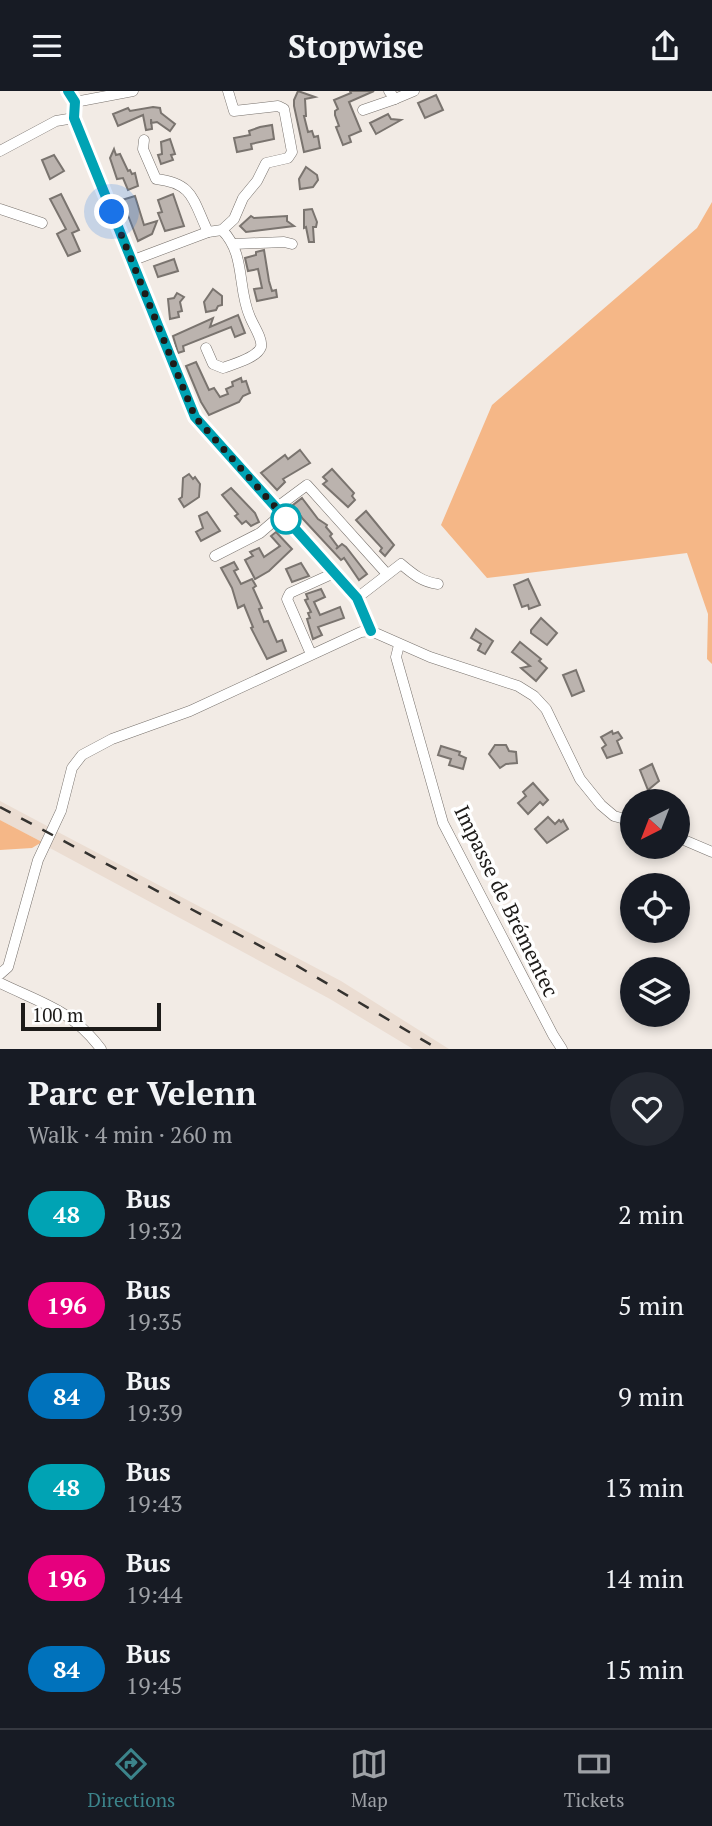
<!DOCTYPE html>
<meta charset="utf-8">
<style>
:root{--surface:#171b24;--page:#242831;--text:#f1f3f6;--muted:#9ea1a6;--line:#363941;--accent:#3c848b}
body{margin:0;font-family:"PT Serif",serif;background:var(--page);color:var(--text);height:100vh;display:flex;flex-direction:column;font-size:26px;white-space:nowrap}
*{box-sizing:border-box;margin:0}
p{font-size:23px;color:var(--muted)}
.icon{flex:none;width:38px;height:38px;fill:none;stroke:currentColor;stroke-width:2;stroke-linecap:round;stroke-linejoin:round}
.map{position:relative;height:958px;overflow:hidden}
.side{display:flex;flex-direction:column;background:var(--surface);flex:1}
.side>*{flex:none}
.badge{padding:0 14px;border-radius:23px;font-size:24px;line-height:46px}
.needle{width:46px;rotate:222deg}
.tools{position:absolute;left:620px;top:698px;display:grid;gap:14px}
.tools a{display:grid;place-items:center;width:70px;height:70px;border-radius:50%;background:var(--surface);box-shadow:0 4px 10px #0003;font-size:35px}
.scale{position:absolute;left:21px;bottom:18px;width:140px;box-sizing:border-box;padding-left:7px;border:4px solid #1d1b19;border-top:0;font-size:19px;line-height:24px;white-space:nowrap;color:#1d1b19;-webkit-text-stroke:5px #fff;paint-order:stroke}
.you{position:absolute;width:35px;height:35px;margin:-18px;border:5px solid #fff;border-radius:50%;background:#1a73e8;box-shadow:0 0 0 10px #1a73e833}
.map>.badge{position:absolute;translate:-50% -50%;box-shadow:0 0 0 4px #fff}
.round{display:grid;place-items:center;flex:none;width:74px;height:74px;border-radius:37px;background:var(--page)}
.headline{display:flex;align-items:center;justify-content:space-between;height:119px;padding:0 28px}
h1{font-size:33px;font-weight:700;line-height:52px}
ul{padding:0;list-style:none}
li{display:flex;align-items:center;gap:21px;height:91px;padding:0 28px}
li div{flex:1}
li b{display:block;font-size:26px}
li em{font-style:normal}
li .badge{min-width:77px;font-weight:700;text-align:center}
header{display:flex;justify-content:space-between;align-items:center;height:91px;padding:0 28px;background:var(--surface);font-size:32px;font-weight:700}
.tabs{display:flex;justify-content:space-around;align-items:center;height:98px;border-top:2px solid var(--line);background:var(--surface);font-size:19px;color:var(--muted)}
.tabs a{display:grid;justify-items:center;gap:4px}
.tabs .selected{color:var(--accent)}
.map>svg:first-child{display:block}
</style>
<header><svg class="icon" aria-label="menu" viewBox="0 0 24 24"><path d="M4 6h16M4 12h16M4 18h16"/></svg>Stopwise<svg class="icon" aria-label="share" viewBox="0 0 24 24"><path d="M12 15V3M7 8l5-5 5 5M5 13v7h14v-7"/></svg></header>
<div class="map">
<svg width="712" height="958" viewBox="0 0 712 958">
<rect width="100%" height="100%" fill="#f2ebe5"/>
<!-- built -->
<g fill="#ebddd2">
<path d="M0 710 49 736 42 751 0 729Z"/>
<path d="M56 740 341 890 449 958H413L330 908 48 756Z"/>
</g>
<!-- green -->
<g fill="#f5b787">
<path d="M712 111V573L707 568 708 523 687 462 487 487 441 434 492 314 697 137Z"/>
<path d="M0 729 42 751 32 757 0 759Z"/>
</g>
<!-- building -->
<g fill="#bbb3ae" stroke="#7a746f" stroke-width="2">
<path d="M298 0 315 6 305 8 306 25H304L308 41 312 40 314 46 318 45 320 57 304 61 294 15V9Z"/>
<path d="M350 0H374L349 11 361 40 349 45 351 51 343 54 336 36 339 35 335 24V20L338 18 334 9 351 2Z"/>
<path d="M436 4 443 19 425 27 418 12Z"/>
<path d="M153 16 160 17 161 22 175 33 170 40 157 31 151 32V28L152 38 146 39 143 24 118 35 113 23 128 17 130 20Z"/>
<path d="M388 23 391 28 401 29 376 43 370 32Z"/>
<path d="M272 34 274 48 251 53 252 58 237 61 234 47 250 44 249 40 260 36Z"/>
<path d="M170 48 175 63 171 64 173 69 161 73 158 64 162 63 161 51Z"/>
<path d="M114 58 116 64 120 63 128 80 130 79 132 83 135 82 138 95 128 99 123 87 117 88 110 67Z"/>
<path d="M54 64 64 80 50 88 42 69Z"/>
<path d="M306 76 317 84 318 89 313 96 300 98 299 88Z"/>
<path d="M61 103 79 139 72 142 80 160 68 165 57 143 66 138 50 108Z"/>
<path d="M173 103 184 135 165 140 158 122 162 121 158 109Z"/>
<path d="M135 105 144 134 157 130 152 143 138 150 122 109Z"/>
<path d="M312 118 317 131 316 136H313L314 151H309L306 136 304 137V119Z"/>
<path d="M251 125 254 127 287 125V130L294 135 246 141 240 135Z"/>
<path d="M264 159 269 190 272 200 276 199 277 206 257 210 254 198 262 197 258 178 248 180 245 167 256 164V161Z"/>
<path d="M174 168 178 180 158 186 154 175Z"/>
<path d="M213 198 222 205V214L218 215 216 219 206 221 204 211Z"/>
<path d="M177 202 184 206 180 211 182 220 178 221 179 226 170 228 168 208 174 207Z"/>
<path d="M238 224 245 242 235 246 231 236 183 255 184 260 178 262 173 245 213 227 210 236Z"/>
<path d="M196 271 209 299 214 297 220 306 228 303 226 298 233 295 232 291 241 287 242 291 246 290 250 302 243 305 239 311 209 324 201 311 186 275Z"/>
<path d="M300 359 310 372 283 388 285 391 277 399 261 382 285 364 288 368Z"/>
<path d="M332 378 354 402 352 405 355 409 348 416 323 393 327 390 323 386Z"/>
<path d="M189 383 193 388 195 386 200 393 199 406 184 416 179 408 182 406 183 387Z"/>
<path d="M231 397 255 422 259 431 251 435 246 430 242 433 235 425 238 423 222 404Z"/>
<path d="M302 407 318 428 327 434 326 436 332 443 330 445 338 456 336 458 342 453 346 456 367 483 359 489 344 467 341 469 303 428 293 414Z"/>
<path d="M366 420 394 454 385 465 380 460 382 457 356 429Z"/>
<path d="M207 421 220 440 201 450 196 441 203 437 199 425Z"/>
<path d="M276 441 292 458 269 480 255 488 245 469 253 465 250 461 259 457 264 466 280 455 271 445Z"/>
<path d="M234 471 238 478 234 480 241 493 252 488 256 495 253 497 262 517 259 518 264 531 268 530 277 551 282 549 286 560 267 568 251 537 253 536 244 514 238 517 232 497 221 477Z"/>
<path d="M301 472 309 485 292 491 286 478Z"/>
<path d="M528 488 540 514 529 518 528 514 522 516 514 494Z"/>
<path d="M321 498 325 506 314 511 320 524 340 516 344 527 318 536 322 544 313 548 307 528 310 527 308 522 311 521 305 509 308 508 306 503Z"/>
<path d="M541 527 557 542 547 554 531 542V539Z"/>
<path d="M476 538 493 550 485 563 478 559 481 553 471 547Z"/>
<path d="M520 551 541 568 539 570 547 577 536 590 521 577 530 575 512 561Z"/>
<path d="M576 579 584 600 572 605 563 584Z"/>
<path d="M612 640 613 643 618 641 622 647 617 650 622 662 607 667 602 657 606 654 601 646Z"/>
<path d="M495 654H506L509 660 516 661 517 672 506 673 500 677 489 663Z"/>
<path d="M441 655 460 661 459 664 466 667 463 678 449 674 451 668 438 664Z"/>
<path d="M652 673 659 690 648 699 640 679Z"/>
<path d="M533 692 548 709 543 714 540 711 528 723 518 712 526 705 523 701Z"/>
<path d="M548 726 555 733 559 729 561 731 563 729 568 738 547 752 535 738Z"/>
</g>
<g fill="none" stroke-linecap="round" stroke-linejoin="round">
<defs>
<g id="street">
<path d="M68 0 75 11 74 27 195 325 357 507 371 540"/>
<path d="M395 8 414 0"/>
<path d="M75 11 133 0"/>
<path d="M363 19 395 8 389 0"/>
<path d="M144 49 143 58 156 88C194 92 193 110 208 141"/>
<path d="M0 60 56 30 74 27"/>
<path d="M0 118 42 132"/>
<path d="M234 153 284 151 292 153"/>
<path d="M131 170 208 141 222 139 234 128 243 107 257 90 266 72 288 67 292 61 284 18 278 15 234 20 228 0"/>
<path d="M206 257 213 273 223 277C233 273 257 267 261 256 263 248 253 234 250 226 237 197 246 163 222 139"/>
<path d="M276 417 307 394 387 483"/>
<path d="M215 465 260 442 281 424"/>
<path d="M357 507 401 473C413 483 422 491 438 493"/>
<path d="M399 554 396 566 443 732 553 944 562 958"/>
<path d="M311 563 287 508 290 502 334 482"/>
<path d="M677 746 712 761"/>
<path d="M0 883 8 876 38 769 61 720 72 677 82 664 112 648 190 620 361 541 371 540 430 566 518 595 534 605 546 618 580 688 601 714 614 725 632 730"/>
<path d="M0 892C41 912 72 919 101 958"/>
</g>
</defs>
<!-- street casing -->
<use href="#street" stroke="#77716c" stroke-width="11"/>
<!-- street -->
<use href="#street" stroke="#fff" stroke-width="10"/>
<!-- rail -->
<path stroke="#34322f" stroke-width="2.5" stroke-dasharray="12 12" stroke-linecap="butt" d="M0 716 294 873 438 958"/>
</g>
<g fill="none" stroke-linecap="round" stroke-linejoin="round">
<defs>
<path id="line" d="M68 0 75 11 74 27 195 326 357 507 371 540"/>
</defs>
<!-- line casing -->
<use href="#line" stroke="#fff" stroke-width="16"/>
<!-- line -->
<use href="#line" stroke="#00a3b4" stroke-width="10"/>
<!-- walk -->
<path stroke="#1d1b19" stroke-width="7" stroke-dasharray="0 12.6" d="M112 121 195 326 286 428"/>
</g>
<!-- markers -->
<circle fill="#fff" stroke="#00a3b4" stroke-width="3.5" cx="286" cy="428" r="14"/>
<g text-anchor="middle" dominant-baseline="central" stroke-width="7" stroke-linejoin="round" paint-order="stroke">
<!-- street labels -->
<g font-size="21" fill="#1d1b19" stroke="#fff">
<text transform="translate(507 810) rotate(64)">Impasse de Brémentec</text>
</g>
</g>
</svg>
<div class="tools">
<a><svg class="needle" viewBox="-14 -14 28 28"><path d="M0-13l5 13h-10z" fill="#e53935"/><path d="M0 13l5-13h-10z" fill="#9ea1a6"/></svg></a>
<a><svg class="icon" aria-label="locate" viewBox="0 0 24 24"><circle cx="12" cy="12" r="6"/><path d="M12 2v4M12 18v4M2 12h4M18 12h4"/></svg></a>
<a><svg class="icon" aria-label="layers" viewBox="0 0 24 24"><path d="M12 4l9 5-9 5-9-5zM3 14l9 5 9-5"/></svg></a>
</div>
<div class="scale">100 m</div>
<div class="you" style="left:112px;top:121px"></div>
</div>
<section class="side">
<div class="headline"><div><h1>Parc er Velenn</h1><p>Walk · 4 min · 260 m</p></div><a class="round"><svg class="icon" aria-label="heart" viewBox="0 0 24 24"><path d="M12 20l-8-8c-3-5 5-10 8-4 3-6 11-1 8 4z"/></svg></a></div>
<ul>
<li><span class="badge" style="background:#00a3b4;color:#fff">48</span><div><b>Bus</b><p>19:32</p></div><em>2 min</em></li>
<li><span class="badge" style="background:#e6007e;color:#fff">196</span><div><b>Bus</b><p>19:35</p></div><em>5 min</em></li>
<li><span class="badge" style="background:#0072bc;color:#fff">84</span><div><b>Bus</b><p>19:39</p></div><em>9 min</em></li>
<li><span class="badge" style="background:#00a3b4;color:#fff">48</span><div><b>Bus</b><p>19:43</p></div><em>13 min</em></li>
<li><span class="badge" style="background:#e6007e;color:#fff">196</span><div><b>Bus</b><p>19:44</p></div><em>14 min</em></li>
<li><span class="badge" style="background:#0072bc;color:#fff">84</span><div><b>Bus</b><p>19:45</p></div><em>15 min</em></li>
</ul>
</section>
<nav class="tabs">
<a class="selected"><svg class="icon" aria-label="directions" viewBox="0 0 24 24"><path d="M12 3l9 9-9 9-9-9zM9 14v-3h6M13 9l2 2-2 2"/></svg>Directions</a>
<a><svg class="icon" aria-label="map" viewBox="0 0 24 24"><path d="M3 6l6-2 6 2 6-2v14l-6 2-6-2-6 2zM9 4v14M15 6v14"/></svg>Map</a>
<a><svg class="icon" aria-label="tickets" viewBox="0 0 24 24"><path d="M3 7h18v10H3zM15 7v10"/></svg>Tickets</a>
</nav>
